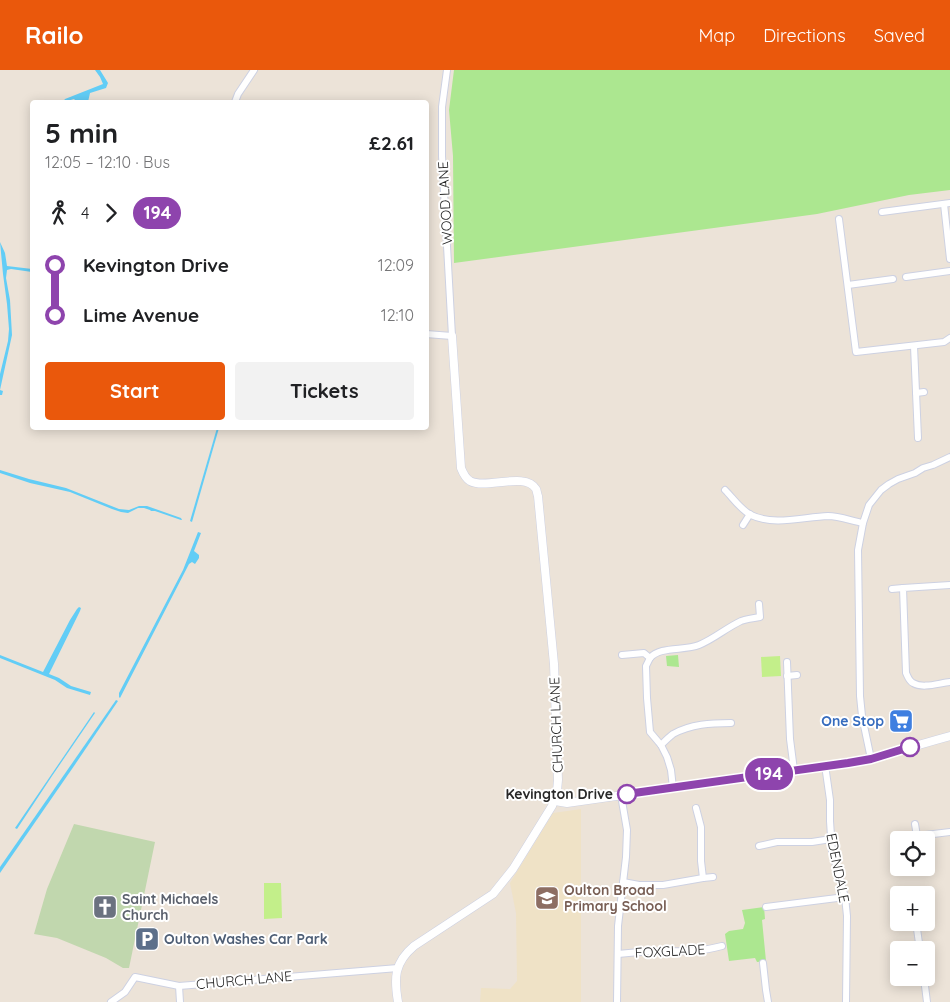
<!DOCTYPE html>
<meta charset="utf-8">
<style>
:root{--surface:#fff;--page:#f2f2f2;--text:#202124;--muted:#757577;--accent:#ea580c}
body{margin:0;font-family:Quicksand,sans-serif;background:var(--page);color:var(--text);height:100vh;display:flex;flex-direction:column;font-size:19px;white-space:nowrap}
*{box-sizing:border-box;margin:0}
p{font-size:16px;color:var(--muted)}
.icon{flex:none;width:28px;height:28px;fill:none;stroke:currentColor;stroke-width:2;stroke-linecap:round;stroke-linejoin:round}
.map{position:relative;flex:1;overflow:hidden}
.details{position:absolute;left:30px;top:30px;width:399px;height:330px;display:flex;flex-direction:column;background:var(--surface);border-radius:5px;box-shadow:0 2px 12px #0003}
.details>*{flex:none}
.badge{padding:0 10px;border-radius:16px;font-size:18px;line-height:32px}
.tools{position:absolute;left:890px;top:761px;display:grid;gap:10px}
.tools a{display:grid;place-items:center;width:45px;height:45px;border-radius:5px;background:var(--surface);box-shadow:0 2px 12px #0003;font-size:25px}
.map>.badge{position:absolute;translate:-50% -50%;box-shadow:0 0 0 2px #fff}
.legs{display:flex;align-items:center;gap:8px;height:55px;padding:0 15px;font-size:16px}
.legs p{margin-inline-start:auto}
.summary{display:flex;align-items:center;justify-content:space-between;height:85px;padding:0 15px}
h1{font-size:28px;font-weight:700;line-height:38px}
.primary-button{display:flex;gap:10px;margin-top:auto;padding:10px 15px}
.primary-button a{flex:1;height:58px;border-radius:5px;background:var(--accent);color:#fff;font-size:20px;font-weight:700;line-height:58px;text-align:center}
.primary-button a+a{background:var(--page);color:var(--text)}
ul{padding:0 15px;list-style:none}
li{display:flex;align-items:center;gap:18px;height:50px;font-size:19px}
li i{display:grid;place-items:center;width:8px;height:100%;margin:0 6px;background:currentColor}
li i::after{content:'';width:12px;height:12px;margin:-6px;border:4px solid;border-radius:50%;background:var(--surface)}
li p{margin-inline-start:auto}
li:first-child i{background:linear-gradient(#0000 50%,currentColor 0)}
li:last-child i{background:linear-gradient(currentColor 50%,#0000 0)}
header{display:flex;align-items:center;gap:30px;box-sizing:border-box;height:70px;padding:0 25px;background:var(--accent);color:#fff}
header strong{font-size:24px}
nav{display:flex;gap:28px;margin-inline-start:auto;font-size:18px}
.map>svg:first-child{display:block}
</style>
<header>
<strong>Railo</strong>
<nav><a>Map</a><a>Directions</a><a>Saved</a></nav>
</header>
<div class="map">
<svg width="950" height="932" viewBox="0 0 950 932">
<rect width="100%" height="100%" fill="#ece3d8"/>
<!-- education -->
<path fill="#efe2c6" d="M581 739V932H480L481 918 510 919 517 911 516 843 510 813 553 743Z"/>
<!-- green -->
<g fill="#ace790">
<path d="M454 0H950V120L909 125 817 144 454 193 453 86 449 40Z"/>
<path d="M678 585 679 597 667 596 666 586Z"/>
<path d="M764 837 765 849 762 850 766 891 757 892 755 888 729 891 725 864 729 861 743 859 745 853 742 840Z"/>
</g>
<!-- cemetery -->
<path fill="#c1d7ae" d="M74 754 155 772 129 898H123L106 888 57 868 34 864 47 819Z"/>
<!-- pitch -->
<g fill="#c3ef8a">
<path d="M780 586 781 606 762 607 761 587Z"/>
<path d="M264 813H281L282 848 264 849Z"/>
</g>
<!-- water -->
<g fill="#62cdf6">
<path d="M95 0H100L108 13 106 18 90 23 88 32H77L74 29 67 31V32H63L65 29 103 14 100 7Z"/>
<path d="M0 172 5 183 7 196 32 199V202L11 199 7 200 6 208 10 230 12 265 0 320 3 321 2 325H0V304L8 271 9 259 7 234 3 204Z"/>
<path d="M217 358H219L192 452 190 451Z"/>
<path d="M0 400 29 409 66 418 119 439 129 440 139 436H147L181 448 182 450H181L155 441H151L150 440 144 438H138L128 443 121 442 112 439 70 422 30 413 0 403Z"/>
<path d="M198 462 201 463 194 481 199 485V488L195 494 192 492 189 494 120 628 119 627V623L183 500Z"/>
<path d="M79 537 81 538 80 541 49 604 59 608 71 616 91 622 90 625 67 618 55 610 0 588V585L43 602 70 550 77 539Z"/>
<path d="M116 630 118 631 74 696 0 803V797Z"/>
<path d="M94 642 95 643 52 706 17 759 15 758Z"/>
</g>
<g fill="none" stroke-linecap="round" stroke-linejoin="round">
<defs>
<g id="minor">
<path d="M235 32 238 24 254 0"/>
<path d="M944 134 950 189"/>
<path d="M882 142 950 133"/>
<path d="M839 149 856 282 944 272 950 268"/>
<path d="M906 207 950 201"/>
<path d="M848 215 893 209"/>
<path d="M426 264 452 266 442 86V37L447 0"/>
<path d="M914 276 918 368"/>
<path d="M916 323 924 322"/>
<path d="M725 420C733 428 741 440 751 445 774 456 803 447 828 446 839 446 852 451 863 453"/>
<path d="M743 455 750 444"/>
<path d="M950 515 903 518 906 603C908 607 909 611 913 613 923 619 939 613 950 612"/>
<path d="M892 519 903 518"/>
<path d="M622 585 644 583 650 588C660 576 684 581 699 575 714 569 726 558 741 551 747 549 753 548 760 547L759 534"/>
<path d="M650 588 646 596 647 628 650 662 661 675 667 687 671 700 673 718"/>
<path d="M787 592 790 669 794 700"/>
<path d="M787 606 797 605"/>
<path d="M661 675C665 671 669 667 673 664 691 654 711 653 731 653"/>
<path d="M871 689 862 646 860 626 858 480 863 453 869 435 881 420 889 414 898 409 915 403 923 398 933 395 950 387"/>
<path d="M825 695 830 730V751L832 781 845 827 847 846 846 932"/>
<path d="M915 754 917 766 950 762"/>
<path d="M759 776 777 772H812L831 769"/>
<path d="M703 808 713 807"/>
<path d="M623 812 639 815H663L703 808 701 791V757L696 738"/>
<path d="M766 837 845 827"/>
<path d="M916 852 920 880"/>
<path d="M618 884C629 883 640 882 650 881 676 881 697 883 722 876"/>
<path d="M763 893 766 920 768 932"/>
<path d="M924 908 927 932"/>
<path d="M179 916 180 932"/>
<path d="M111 932 125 922 135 907 179 916 398 898"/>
<path d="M617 932 618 856 626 787 627 760 621 725"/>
</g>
<g id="tertiary">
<path d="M555 731 567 733 848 693C883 687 916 675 950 666"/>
<path d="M398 932C394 908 394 893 414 876L493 824 513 799 552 736 557 721 558 710 554 594 538 426C537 424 537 421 536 419 525 401 486 420 470 411 465 408 463 403 461 398L452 266"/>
</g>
</defs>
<!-- minor casing -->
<use href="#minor" stroke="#cdd1e2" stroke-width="8"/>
<!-- tertiary casing -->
<use href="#tertiary" stroke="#cdd1e2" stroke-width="9"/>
<!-- minor -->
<use href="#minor" stroke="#fff" stroke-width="6"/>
<!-- tertiary -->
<use href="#tertiary" stroke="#fff" stroke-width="8"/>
</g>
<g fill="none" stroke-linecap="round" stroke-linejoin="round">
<defs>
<path id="line-1" d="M627 724 848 693 871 689 910 677"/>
</defs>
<!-- line-1 casing -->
<use href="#line-1" stroke="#fff" stroke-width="11"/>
<!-- line-1 -->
<use href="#line-1" stroke="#8e44ad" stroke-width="8"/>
</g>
<!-- icons -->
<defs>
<symbol id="supermarket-square" viewBox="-11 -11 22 22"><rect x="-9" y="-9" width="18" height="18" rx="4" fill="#3f7fe0" stroke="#fff"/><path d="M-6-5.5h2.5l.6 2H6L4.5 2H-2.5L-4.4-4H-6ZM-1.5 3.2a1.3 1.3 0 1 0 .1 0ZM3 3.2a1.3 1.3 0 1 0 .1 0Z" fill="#fff"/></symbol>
<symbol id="school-square" viewBox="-11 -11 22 22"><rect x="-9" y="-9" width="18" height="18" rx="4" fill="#8d6e63" stroke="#fff"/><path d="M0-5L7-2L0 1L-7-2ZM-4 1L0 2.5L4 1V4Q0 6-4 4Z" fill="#fff"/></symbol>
<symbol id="church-square" viewBox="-11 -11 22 22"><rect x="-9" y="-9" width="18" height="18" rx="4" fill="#6b7280" stroke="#fff"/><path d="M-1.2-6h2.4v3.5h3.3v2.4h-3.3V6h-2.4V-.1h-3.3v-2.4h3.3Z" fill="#fff"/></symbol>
<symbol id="parking-square" viewBox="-11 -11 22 22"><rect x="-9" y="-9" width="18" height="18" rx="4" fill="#5c6f8a" stroke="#fff"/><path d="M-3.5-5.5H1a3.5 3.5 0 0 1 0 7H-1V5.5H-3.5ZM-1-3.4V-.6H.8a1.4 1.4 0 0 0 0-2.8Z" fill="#fff"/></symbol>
</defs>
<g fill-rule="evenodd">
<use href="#supermarket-square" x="887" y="637" width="28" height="28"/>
<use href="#school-square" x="533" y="814" width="28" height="28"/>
<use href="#church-square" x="91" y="823" width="28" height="28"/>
<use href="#parking-square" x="133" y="855" width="28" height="28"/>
</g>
<!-- markers -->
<g fill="#fff" stroke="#8e44ad" stroke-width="2.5">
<circle cx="910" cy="677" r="9"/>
<circle cx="627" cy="724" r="9"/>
</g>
<g text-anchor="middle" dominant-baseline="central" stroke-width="4" stroke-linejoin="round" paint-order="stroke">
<!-- street labels -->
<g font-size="14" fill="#282828" stroke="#fff">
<text transform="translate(445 133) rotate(-93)">WOOD LANE</text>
<text transform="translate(556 655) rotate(-92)">CHURCH LANE</text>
<text transform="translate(838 798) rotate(79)">EDENDALE</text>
<text transform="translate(670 881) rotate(-3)">FOXGLADE</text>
<text transform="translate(244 910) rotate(-5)">CHURCH LANE</text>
</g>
<!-- shop labels -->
<g font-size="14" font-weight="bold" fill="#366cbe" stroke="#fff" text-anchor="end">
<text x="884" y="651">One Stop</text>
</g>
<!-- stop labels -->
<g font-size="14" font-weight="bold" fill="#282828" stroke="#fff" text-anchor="end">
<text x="613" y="724">Kevington Drive</text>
</g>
<!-- education labels -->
<g font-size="14" font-weight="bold" fill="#785e54" stroke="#fff" text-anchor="start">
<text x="564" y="820">Oulton Broad<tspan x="564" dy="16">Primary School</tspan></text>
</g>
<!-- worship labels -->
<g font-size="14" font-weight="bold" fill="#5b616d" stroke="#fff" text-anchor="start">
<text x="122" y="829">Saint Michaels<tspan x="122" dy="16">Church</tspan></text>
</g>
<!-- service labels -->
<g font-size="14" font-weight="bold" fill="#4e5e75" stroke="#fff" text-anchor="start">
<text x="164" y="869">Oulton Washes Car Park</text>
</g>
</g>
</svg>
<div class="tools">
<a><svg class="icon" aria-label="locate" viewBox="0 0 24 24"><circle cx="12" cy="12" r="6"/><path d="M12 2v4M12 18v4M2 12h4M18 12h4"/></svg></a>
<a>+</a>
<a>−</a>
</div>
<b class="badge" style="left:769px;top:704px;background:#8e44ad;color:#fff">194</b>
<section class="details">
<div class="summary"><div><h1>5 min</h1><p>12:05 – 12:10 · Bus</p></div><b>£2.61</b></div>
<div class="legs"><svg class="icon" aria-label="walk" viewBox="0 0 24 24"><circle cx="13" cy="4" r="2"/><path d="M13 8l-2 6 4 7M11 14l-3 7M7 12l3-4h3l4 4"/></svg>4<svg class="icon" aria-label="forward" viewBox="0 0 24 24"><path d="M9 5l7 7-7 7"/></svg><b class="badge" style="background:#8e44ad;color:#fff">194</b></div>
<ul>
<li><i style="color:#8e44ad"></i><b>Kevington Drive</b><p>12:09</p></li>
<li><i style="color:#8e44ad"></i><b>Lime Avenue</b><p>12:10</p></li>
</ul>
<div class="primary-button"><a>Start</a><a>Tickets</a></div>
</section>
</div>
